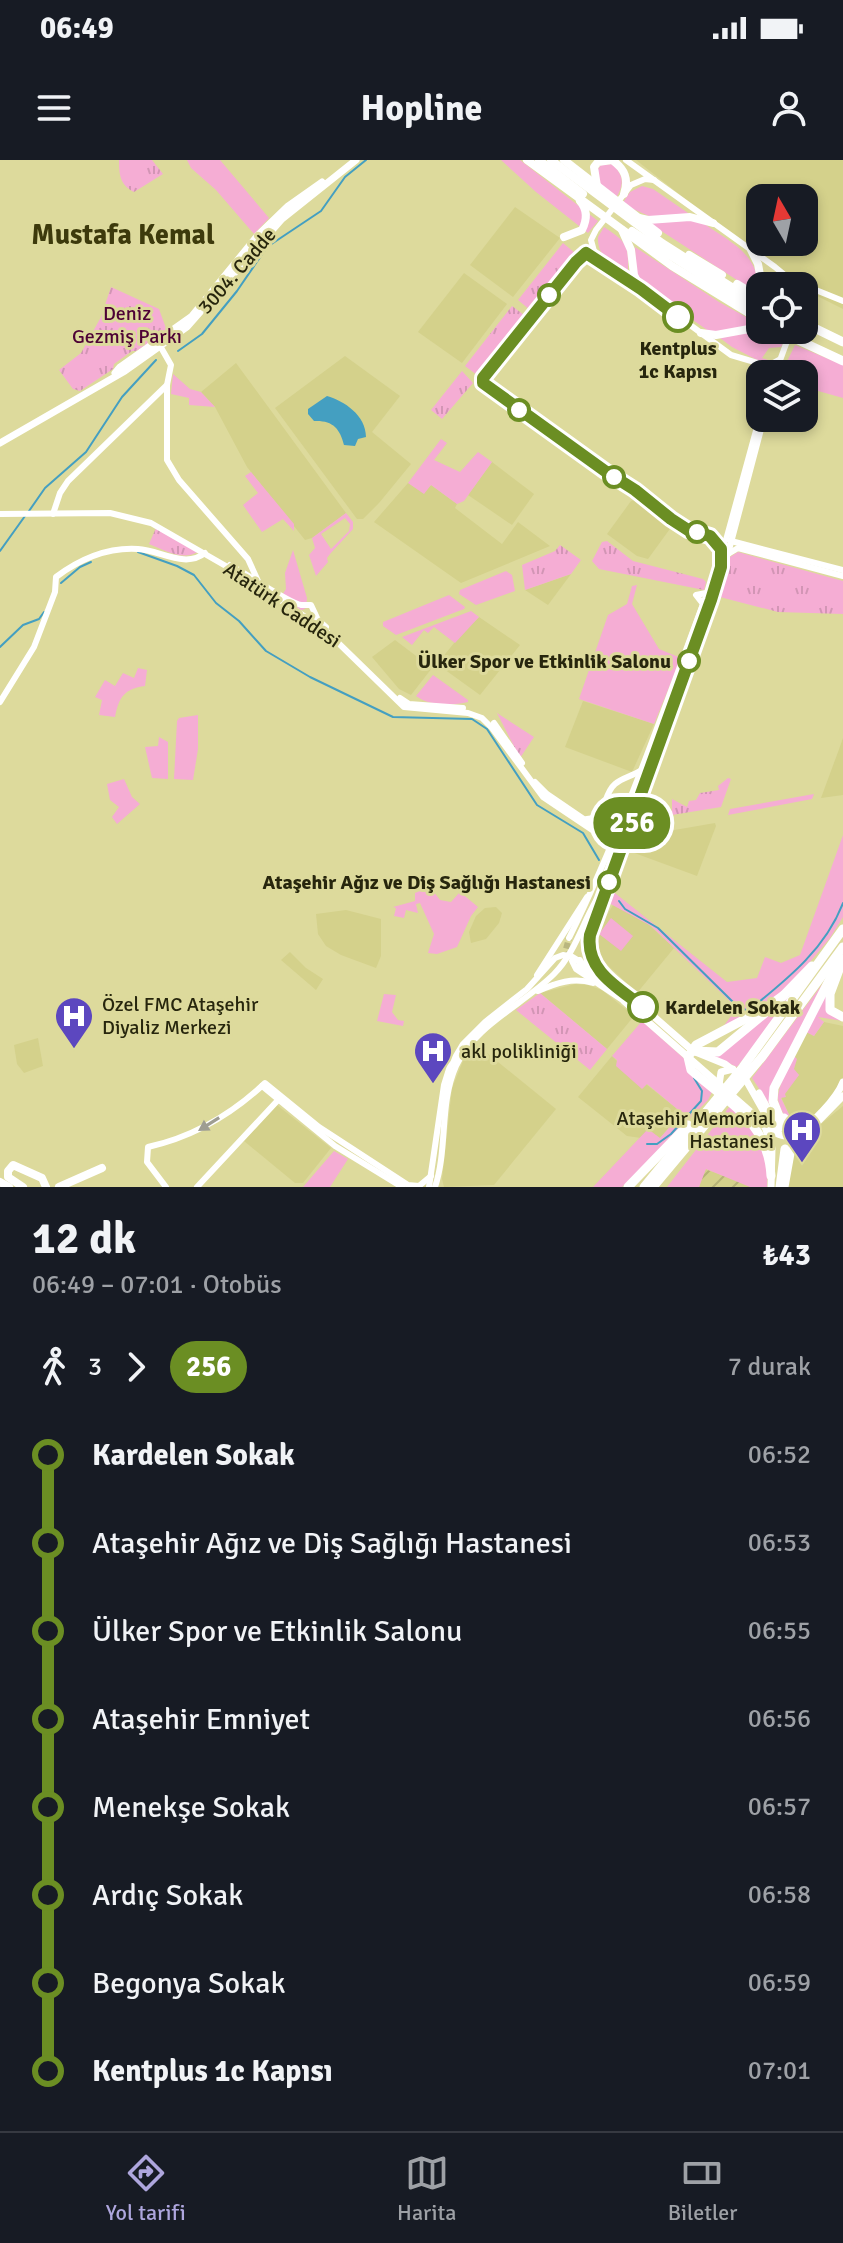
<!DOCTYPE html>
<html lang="tr">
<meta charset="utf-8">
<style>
:root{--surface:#171b24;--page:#242831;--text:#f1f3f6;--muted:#9ea1a6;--line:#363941;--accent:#aea6dd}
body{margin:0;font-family:Signika,sans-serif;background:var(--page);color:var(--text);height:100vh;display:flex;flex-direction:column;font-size:30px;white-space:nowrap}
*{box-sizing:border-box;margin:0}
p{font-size:26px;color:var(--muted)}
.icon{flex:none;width:44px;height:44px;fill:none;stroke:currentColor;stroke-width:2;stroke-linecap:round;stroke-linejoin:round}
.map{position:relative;height:1027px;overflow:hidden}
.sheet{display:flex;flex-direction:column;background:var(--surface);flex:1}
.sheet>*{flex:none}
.badge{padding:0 16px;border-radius:26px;font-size:28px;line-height:52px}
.needle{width:52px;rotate:351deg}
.controls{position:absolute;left:746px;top:24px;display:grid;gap:16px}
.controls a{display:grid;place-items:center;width:72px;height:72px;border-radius:16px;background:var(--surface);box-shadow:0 4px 12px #0003;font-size:40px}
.map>.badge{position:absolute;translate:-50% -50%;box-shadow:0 0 0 4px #fff}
.legs{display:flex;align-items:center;gap:12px;height:88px;padding:0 32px;font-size:26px}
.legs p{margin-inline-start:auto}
.overview{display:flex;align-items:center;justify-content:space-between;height:136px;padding:0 32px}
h1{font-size:44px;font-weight:800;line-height:60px}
ul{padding:0 32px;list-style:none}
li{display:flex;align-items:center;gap:28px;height:88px;font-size:30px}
li i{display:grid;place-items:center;width:12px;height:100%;margin:0 10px;background:currentColor}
li i::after{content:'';width:20px;height:20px;margin:-10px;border:6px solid;border-radius:50%;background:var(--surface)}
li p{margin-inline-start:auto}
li:first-child i{background:linear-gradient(#0000 50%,currentColor 0)}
li:last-child i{background:linear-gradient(currentColor 50%,#0000 0)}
.status{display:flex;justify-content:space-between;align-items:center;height:56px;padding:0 40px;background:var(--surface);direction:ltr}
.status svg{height:22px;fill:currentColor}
header{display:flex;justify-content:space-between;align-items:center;height:104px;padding:0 32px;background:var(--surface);font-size:36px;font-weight:800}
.menu{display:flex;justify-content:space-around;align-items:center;height:112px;border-top:2px solid var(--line);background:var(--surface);font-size:22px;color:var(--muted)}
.menu a{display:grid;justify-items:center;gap:4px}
.menu .active{color:var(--accent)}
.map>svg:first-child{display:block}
</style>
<div class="status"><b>06:49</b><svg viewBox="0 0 49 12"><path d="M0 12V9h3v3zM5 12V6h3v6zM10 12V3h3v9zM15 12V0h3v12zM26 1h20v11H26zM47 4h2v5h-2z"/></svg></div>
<header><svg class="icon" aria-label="menu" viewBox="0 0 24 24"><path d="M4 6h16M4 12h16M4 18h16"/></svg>Hopline<svg class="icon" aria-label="person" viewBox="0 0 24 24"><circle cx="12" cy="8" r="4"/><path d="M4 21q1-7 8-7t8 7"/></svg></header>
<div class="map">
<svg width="843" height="1027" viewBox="0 0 843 1027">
<defs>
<pattern id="industrial-furrows" width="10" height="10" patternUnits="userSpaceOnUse" patternTransform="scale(2)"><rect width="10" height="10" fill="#d4d18b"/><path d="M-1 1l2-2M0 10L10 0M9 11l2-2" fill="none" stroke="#b6b377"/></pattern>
<pattern id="park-tufts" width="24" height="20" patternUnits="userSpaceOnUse" patternTransform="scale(2)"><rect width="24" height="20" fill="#f5add4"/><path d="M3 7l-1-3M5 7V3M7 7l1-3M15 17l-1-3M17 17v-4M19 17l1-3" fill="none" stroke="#d295b5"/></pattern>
</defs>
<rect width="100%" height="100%" fill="#ddda9c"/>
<!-- built -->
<g fill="#d4d18b" fill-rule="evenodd">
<path d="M636 0H843V149L805 130 798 122 698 49ZM760 38H804V82H760Z"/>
<path d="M515 47 560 78 513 137 470 105Z"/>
<path d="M464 113 507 144 462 203 418 172Z"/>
<path d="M345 196 400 236 372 272 411 304 379 343 363 359H357L275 248Z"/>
<path d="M236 203 346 353 312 378 305 380 247 307 215 247 201 232Z"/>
<path d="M492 302 534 334 512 365 468 335Z"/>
<path d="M408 323 424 333 431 325 457 344 455 348 502 384 518 362 550 386 461 423 374 362Z"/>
<path d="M638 339 672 366 648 399 637 396 607 374 631 341Z"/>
<path d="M571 414 548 445 525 430Z"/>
<path d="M479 457 520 485 480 535 437 504 472 461 474 462Z"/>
<path d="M395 480 432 508 411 535 399 529 372 497Z"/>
<path d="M583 541 654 564 632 612 565 587Z"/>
<path d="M843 578V635L821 638 838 592Z"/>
<path d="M715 663 716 666 697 716 629 691 634 677Z"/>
<path d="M613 745 646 762 674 788 637 833 596 794 598 770Z"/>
<path d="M496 747 502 753 499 763 486 779 471 783 469 772 476 756 485 748Z"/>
<path d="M346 750 381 759V796L376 808 341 795 326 786 318 774 316 754Z"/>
<path d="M290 792 306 808 323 819 316 830 281 800Z"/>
<path d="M575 824 588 825 602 830 634 856 607 889 540 833Z"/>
<path d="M824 862 843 866V921L835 934 806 962 794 965 781 937 799 915 793 909 794 896 806 872 814 876Z"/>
<path d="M38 878 43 906 24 913 17 904 14 885Z"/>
<path d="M476 884 556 949 494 1025 444 1027 442 1019 452 928 465 896Z"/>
<path d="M612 896 643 928 646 924 682 953 659 979 648 969 641 978 627 976 578 937Z"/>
<path d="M277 945 331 988 303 1023H295L244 981Z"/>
<path d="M843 946V1027H787L795 991 810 973Z"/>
</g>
<!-- industrial -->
<path fill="url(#industrial-furrows)" d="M705 1009 750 1025V1027H699Z"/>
<!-- green -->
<g fill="#f5add4" fill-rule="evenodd">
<path d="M187 0H220L269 58 254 74 216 30 191 8Z"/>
<path d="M501 0H520L598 61 588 73 536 32Z"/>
<path d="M613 4C623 16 625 23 616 38L601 26 597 10 601 5Z"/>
<path d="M642 26 653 29 691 55 651 57 622 44 630 32Z"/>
<path d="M692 59 700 61C732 84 758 91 760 135L649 63Z"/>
<path d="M604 67C630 84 628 86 628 115 613 105 597 97 598 77Z"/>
<path d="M635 87 719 142 757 163 724 172H710L643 125 636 117Z"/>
<path d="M757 170 766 171 786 178 781 187 769 188 762 198 771 201 765 204 732 187 720 178Z"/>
<path d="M795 185 843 205V238L804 227V214H781Z"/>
<path d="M173 214 190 229 201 232 215 247 189 245V238L171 234Z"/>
<path d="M441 279 447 283 434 300 460 312 478 292 492 302 464 341 457 344 431 325 424 334 408 323Z"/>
<path d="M251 312 294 364V371L283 359 262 372 243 345 258 333 245 316Z"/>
<path d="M346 353 353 362V369L330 394 327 398 328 402 316 416 309 395 315 388 312 378ZM345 358 350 364 349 371 331 389 321 374Z"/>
<path d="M293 390 307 438 306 448 300 451 282 435 286 429 285 413Z"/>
<path d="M506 411 512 415 515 431 476 445 459 434 460 430Z"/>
<path d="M637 425 632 444 659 489 681 498 654 564 579 539 608 455 627 444 632 426Z"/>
<path d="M449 435 465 447 464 449 396 475 383 466V462Z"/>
<path d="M471 451 479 457 455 483 434 467 428 473 424 470 412 485 402 477Z"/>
<path d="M138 508 147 510 145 526C124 529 119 537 115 557L99 555 102 540 95 537 105 520 115 526 123 513 134 518Z"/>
<path d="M433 515 468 540V542C452 546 429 546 416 536Z"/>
<path d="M198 555V589L193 620 174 619 177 561 179 558Z"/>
<path d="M159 577 168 582V619L152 618 145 587 158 586Z"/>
<path d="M124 619 132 637 140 644 117 664 112 657 119 647 110 640 107 624Z"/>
<path d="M814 634 812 639 728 655 730 649Z"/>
<path d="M843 675V757L830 778 784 833 720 871 737 848 651 766 607 742 611 730 727 822 757 818 765 797 781 803 800 795Z"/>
<path d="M430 727 440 740 451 742 460 732 478 747 471 756 457 787 437 794 428 793 434 774 420 743 416 744 418 753 406 750 404 758 394 756 396 748 393 747 415 741V733Z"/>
<path d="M611 758 633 776 621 791 599 774Z"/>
<path d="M832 818 826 842 843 861 818 857 824 862 814 876 806 872 794 896 797 899 794 909 799 915 785 934 786 937 781 938 794 965C786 960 779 948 778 939 777 918 821 841 832 818Z"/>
<path d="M824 822 771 928 774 951 752 918Z"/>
<path d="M802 826 737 907 711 895 746 873 791 833Z"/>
<path d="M384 834 396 835 392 852 398 860 404 861 403 866 377 861Z"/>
<path d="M642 861 715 926 708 940 622 1027H593L648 969 660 978 682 953 647 924 642 929 616 906 617 900 612 896Z"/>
<path d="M730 946C757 972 770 988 767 1027H750L706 1009 699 1027H667Z"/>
<path d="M334 991 348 999 330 1027H303Z"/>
</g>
<!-- park -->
<g fill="url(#park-tufts)">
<path d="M119 0H152L163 14 134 32C120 25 119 15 119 0Z"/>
<path d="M563 83 575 93 530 150 518 140Z"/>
<path d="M111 127 159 149 167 171 136 191H132L114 204 113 209 80 231 73 229 59 210 81 193 101 157Z"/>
<path d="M512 146 524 155 477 215 465 206Z"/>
<path d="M462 211 473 223 442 259 431 250Z"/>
<path d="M156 368 199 391C184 402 164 390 149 384Z"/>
<path d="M607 381 633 401 703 419 706 422 704 430 599 409 592 401 602 382Z"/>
<path d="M560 385 581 400 571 414 525 430 522 405 555 391Z"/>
<path d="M738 392 843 421V454L778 452 716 436 730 397Z"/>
<path d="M497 553 534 577 520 598Z"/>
<path d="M728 618 731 619 721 647 672 655V639L687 647 689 641 696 640 700 633 719 630 718 626Z"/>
<path d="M540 833 607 889 590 910 516 850Z"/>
</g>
<!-- water -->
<path fill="#449fc1" d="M327 236C344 241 366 255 366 277L358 279 355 286 344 285C340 268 332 260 314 261L308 254V249Z"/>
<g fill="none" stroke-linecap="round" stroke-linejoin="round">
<!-- stream -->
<g stroke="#449fc1" stroke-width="2">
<path d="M178 191 202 174 237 131 267 87 321 51 345 17 366 0"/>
<path d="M29 351 45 328 86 292 122 237 156 200"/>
<path d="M0 391 25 356"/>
<path d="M138 392 177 406 194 415 216 443 239 461 266 491 310 517 393 557 472 559 487 569 537 645 583 673 599 700"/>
<path d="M61 423 80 407 91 402"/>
<path d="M0 487 23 465 39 459 44 452"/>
<path d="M619 741 625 749 658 768 737 846 748 851C786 820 825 790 843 743"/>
<path d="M647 984H657L671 974 701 941 702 931 694 918"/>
</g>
<!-- secondary-tunnel -->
<path stroke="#b9b67f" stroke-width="6" stroke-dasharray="6 3" stroke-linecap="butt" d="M569 797 566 789 569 778"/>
<!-- secondary -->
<g stroke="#fff" stroke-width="6">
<path d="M626 0 775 107 798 126"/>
<path d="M654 20 645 19 631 25 596 70 591 80 595 95 731 195 768 206 779 200"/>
<path d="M796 122 843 141"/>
<path d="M804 139V153"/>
<path d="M159 184 171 205 167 225V300L179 320 248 399 258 421"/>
<path d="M775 214 790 173"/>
<path d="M0 354 110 353 151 363 257 424 326 471 404 547 468 553 482 558 492 568 543 637 622 690"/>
<path d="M53 354 60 333 68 321 167 225"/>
<path d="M726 380 760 256"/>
<path d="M731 381 843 410"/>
<path d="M728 394 738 388 843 416"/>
<path d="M230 405C245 413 292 445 302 445"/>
<path d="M302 445H311L318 460 326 467"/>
<path d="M400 538 409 544 463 548"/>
<path d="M0 542 34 487 55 432 56 417C80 399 107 387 138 389 160 390 185 409 205 393"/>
<path d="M494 563 522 603"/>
<path d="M535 622 547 634 610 677 616 674"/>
<path d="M587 659C608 657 602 635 615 624 622 618 632 616 640 611"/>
<path d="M569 778C622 670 661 557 703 444L696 435 706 433 713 426"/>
<path d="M580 800 572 801 576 809 624 841"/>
<path d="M579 805 606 824"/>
<path d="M537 815 587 737"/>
<path d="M603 816 591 795 590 775 678 536 721 407 728 394 764 258"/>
<path d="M538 831C556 823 573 817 593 823"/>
<path d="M262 926 335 986 402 1027"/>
<path d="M166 1027 147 1002 148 987C193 977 231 955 265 923L319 967 408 1025 419 1026 431 1016"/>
<path d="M197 1027 279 939"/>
<path d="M429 1027 444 925 450 906 463 884 485 862 527 829 555 798 563 795 571 796 597 812"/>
<path d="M435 1027C448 988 439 944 456 906 474 866 524 844 554 814 579 789 585 751 607 724"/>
</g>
<!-- primary -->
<g stroke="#fff" stroke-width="7">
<path d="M115 213 120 207 192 156 258 75 288 46 322 22"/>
<path d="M0 283 125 211 187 167 282 59 356 0"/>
<path d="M603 816 643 847 693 891 725 904 746 920 776 973C782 976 788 978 795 974 811 966 837 938 843 922"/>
<path d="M624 841 753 954 772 975"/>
<path d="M719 925 721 912 733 909"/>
<path d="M759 933 779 969"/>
<path d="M766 970 772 988 771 1027"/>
<path d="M785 1027 792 988 843 936"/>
</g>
<!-- trunk -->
<g stroke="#fff" stroke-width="8">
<path d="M527 0 672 106 760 160"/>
<path d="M539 0 583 34"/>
<path d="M551 0 662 83 760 145"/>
<path d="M564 0 658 73"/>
<path d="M597 26 594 7 598 2 612 0C625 9 629 19 624 34"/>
<path d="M639 58 648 60 690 57 713 63"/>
<path d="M622 70 631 90 634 115 641 129"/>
<path d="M632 71 760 153"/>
<path d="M564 77 582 70C587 60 588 50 580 41"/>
<path d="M751 90 758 104 762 126"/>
<path d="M689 95 722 115"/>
<path d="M737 124 760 138"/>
<path d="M791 170 793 171"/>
<path d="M701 173 716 175 760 167"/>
<path d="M0 1022 9 1027"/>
<path d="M23 1027 8 1017V1011L13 1005 42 1018 46 1027"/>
<path d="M59 1027 102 1008"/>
</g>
<!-- motorway -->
<g stroke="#fff" stroke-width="9">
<path d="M804 163 843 182"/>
<path d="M781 172 843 201"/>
<path d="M843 799 830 834V850L843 857"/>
<path d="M781 838 812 806"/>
<path d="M693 891 718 892 764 854"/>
<path d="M784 958 794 968 804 966"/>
<path d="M783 966 773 941 774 928 837 805"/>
<path d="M771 1016C768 961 728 943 691 910L688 897 696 885 766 848 784 835"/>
<path d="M628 1027 688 965"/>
<path d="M644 1027 743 907 843 769"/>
<path d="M653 1027 762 897 843 787"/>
<path d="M780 1027 785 989"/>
</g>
</g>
<!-- one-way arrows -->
<defs><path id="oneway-solid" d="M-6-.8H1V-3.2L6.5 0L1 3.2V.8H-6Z" transform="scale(2)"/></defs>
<use fill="#9e9d92" href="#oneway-solid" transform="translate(209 964) rotate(148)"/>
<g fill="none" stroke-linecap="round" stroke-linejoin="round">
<defs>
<path id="line-1" d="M643 847C619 828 585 811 590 775L711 440 721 407V389L710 376 688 370 671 359 635 330 605 311 483 223V218L576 102 586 93 641 129 678 157"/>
</defs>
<!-- line-1 casing -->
<use href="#line-1" stroke="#fff" stroke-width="18"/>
<!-- line-1 -->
<use href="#line-1" stroke="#6b8e23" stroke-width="12"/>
</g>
<!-- icons -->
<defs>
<symbol id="hospital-pin" viewBox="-11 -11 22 30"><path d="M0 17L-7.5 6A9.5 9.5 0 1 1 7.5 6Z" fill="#5c47bf" stroke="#ddda9c"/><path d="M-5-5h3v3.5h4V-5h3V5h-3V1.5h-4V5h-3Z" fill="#fff"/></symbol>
</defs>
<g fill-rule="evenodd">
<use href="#hospital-pin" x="52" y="834" width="44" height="60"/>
<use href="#hospital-pin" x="411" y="869" width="44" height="60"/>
<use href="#hospital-pin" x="780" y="948" width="44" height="60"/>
</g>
<!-- markers -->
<g fill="#fff" stroke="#6b8e23" stroke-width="4">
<circle cx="549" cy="135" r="10"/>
<circle cx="678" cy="157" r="14"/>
<circle cx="519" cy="250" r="10"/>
<circle cx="614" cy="317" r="10"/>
<circle cx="697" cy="372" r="10"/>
<circle cx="689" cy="501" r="10"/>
<circle cx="609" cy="722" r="10"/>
<circle cx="643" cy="847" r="14"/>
</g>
<g text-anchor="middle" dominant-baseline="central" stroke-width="6" stroke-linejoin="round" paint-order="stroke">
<!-- street labels -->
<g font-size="20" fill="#27260d" stroke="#ddda9c">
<text transform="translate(237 111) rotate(-49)">3004. Cadde</text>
<text transform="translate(282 445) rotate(34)">Atatürk Caddesi</text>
</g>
<!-- park labels -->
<g font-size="20" fill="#4d0235" stroke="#ddda9c">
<text x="127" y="153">Deniz<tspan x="127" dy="23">Gezmiş Parkı</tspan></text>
</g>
<!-- stop labels -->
<g font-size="20" font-weight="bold" fill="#27260d" stroke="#ddda9c" text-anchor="end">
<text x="678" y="188" text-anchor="middle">Kentplus<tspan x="678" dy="23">1c Kapısı</tspan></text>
<text x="671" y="501">Ülker Spor ve Etkinlik Salonu</text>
<text x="591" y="722">Ataşehir Ağız ve Diş Sağlığı Hastanesi</text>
<text x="665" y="847" text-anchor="start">Kardelen Sokak</text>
</g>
<!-- poi labels -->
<g font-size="20" fill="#27260d" stroke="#ddda9c" text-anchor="start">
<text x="102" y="844">Özel FMC Ataşehir<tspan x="102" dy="23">Diyaliz Merkezi</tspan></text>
<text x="461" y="891">akl polikliniği</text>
<text x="774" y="958" text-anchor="end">Ataşehir Memorial<tspan x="774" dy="23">Hastanesi</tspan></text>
</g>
<!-- district labels -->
<g font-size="28" font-weight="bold" fill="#3d3a0c" stroke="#ddda9c">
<text x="123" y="75">Mustafa Kemal</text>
</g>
</g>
</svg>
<div class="controls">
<a><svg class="needle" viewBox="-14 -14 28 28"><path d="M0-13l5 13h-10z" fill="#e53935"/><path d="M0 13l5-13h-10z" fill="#9ea1a6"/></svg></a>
<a><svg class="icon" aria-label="locate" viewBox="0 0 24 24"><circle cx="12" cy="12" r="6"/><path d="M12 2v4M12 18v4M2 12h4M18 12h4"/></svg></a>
<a><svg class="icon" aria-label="layers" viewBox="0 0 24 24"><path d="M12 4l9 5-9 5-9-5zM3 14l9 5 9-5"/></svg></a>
</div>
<b class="badge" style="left:632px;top:663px;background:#6b8e23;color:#fff">256</b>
</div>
<section class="sheet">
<div class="overview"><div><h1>12 dk</h1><p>06:49 – 07:01 · Otobüs</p></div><b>₺43</b></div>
<div class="legs"><svg class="icon" aria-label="walk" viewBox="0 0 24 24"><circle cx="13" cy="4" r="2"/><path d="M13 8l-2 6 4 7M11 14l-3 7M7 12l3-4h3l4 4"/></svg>3<svg class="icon" aria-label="forward" viewBox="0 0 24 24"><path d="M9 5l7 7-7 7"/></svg><b class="badge" style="background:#6b8e23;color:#fff">256</b><p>7 durak</p></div>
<ul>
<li><i style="color:#6b8e23"></i><b>Kardelen Sokak</b><p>06:52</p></li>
<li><i style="color:#6b8e23"></i><span>Ataşehir Ağız ve Diş Sağlığı Hastanesi</span><p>06:53</p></li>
<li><i style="color:#6b8e23"></i><span>Ülker Spor ve Etkinlik Salonu</span><p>06:55</p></li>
<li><i style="color:#6b8e23"></i><span>Ataşehir Emniyet</span><p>06:56</p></li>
<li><i style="color:#6b8e23"></i><span>Menekşe Sokak</span><p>06:57</p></li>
<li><i style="color:#6b8e23"></i><span>Ardıç Sokak</span><p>06:58</p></li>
<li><i style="color:#6b8e23"></i><span>Begonya Sokak</span><p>06:59</p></li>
<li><i style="color:#6b8e23"></i><b>Kentplus 1c Kapısı</b><p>07:01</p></li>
</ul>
</section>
<nav class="menu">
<a class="active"><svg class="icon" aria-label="directions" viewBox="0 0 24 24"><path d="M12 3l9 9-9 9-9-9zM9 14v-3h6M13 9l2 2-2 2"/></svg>Yol tarifi</a>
<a><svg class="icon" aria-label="map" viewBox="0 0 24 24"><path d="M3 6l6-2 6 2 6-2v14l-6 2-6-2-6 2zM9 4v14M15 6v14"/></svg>Harita</a>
<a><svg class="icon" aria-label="tickets" viewBox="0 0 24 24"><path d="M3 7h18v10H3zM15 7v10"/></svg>Biletler</a>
</nav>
